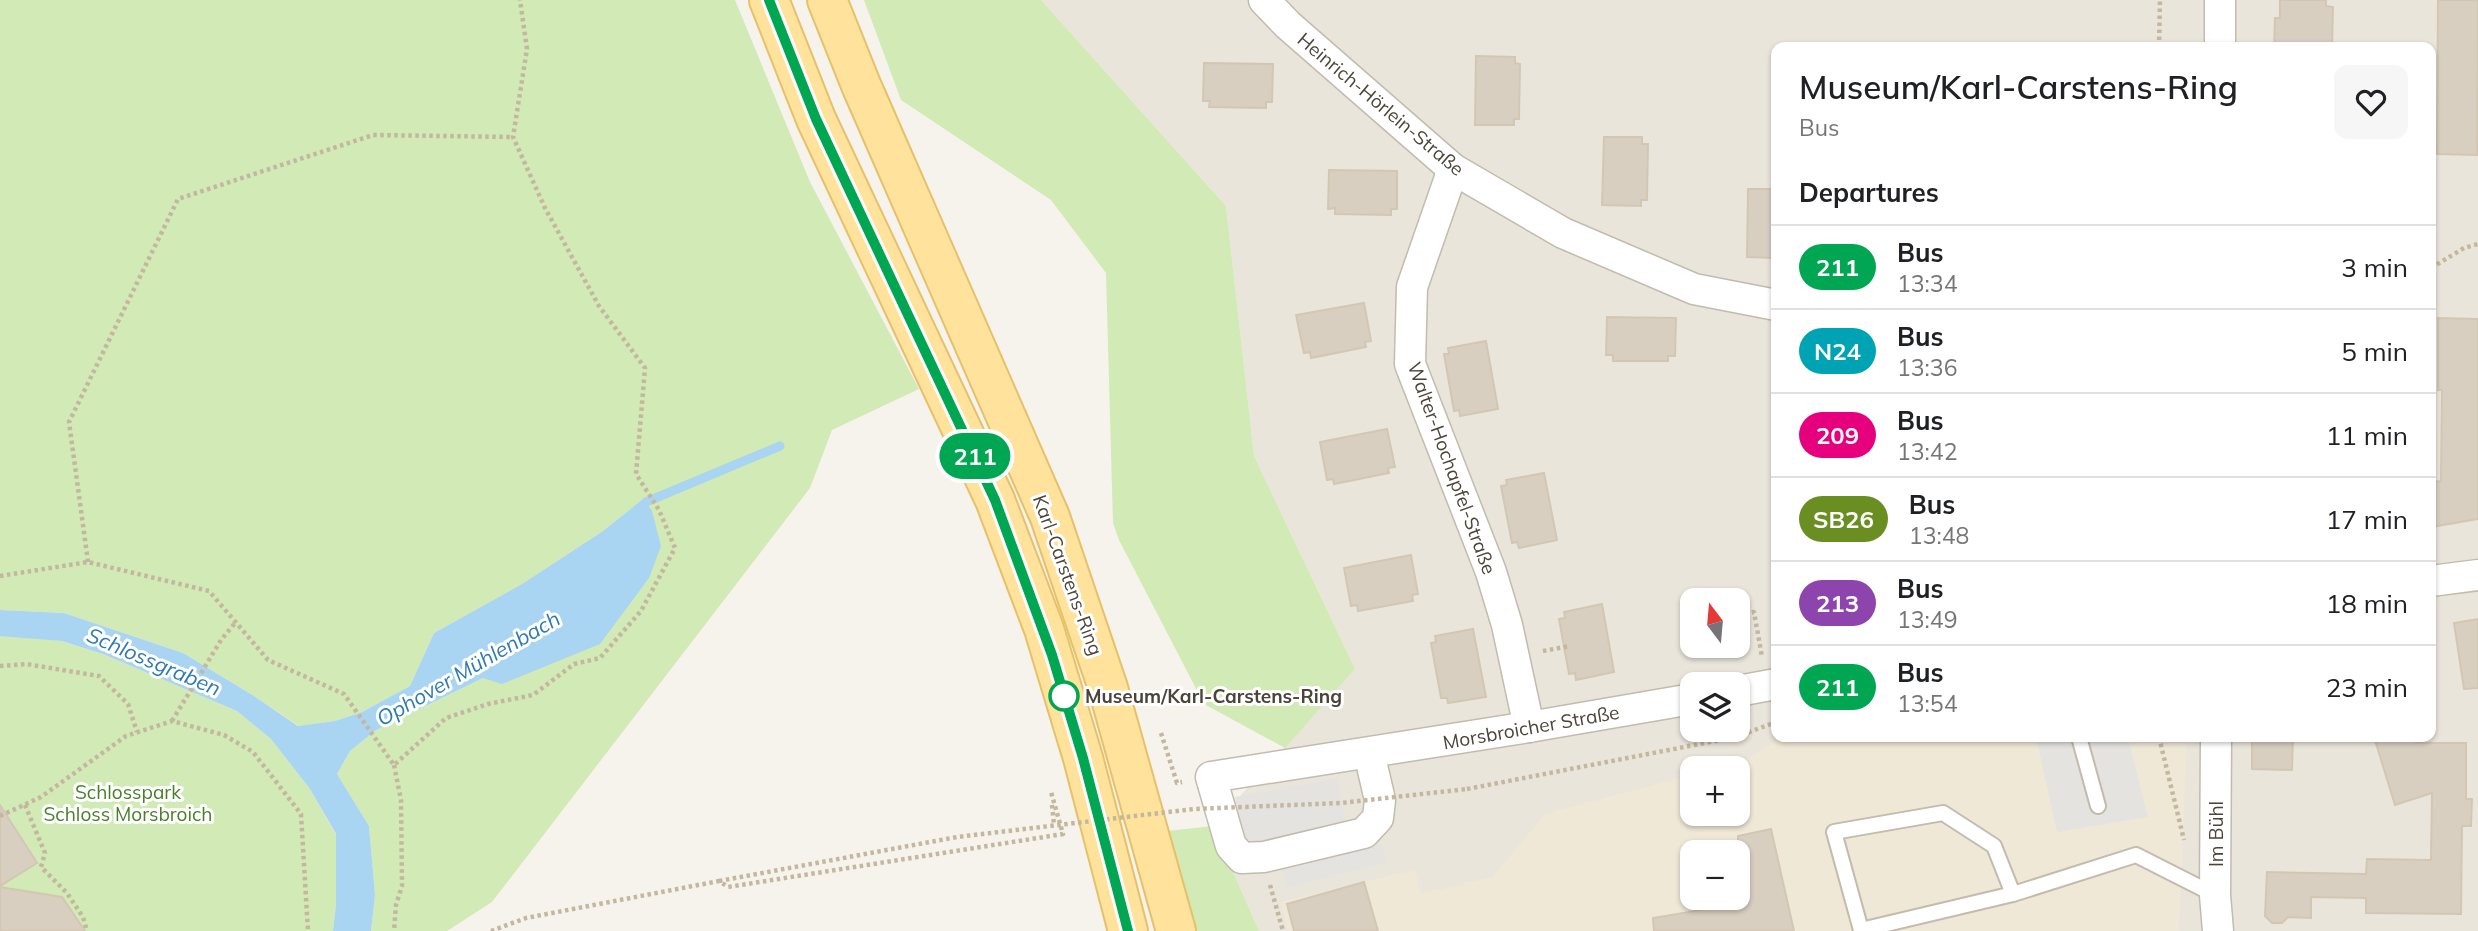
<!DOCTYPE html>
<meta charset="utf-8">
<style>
:root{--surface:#fff;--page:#f6f6f6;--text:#202124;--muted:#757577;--line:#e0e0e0}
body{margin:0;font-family:Mulish,sans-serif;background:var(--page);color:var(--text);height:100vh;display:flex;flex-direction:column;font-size:26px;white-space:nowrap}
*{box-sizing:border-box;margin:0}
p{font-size:23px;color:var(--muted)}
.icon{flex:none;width:38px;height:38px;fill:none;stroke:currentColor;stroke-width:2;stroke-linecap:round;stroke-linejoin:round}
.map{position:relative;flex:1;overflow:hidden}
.panel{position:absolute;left:1771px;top:42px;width:665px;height:700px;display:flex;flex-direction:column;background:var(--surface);border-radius:14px;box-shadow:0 2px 5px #0004}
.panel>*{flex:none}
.badge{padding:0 14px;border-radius:23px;font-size:24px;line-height:46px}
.needle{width:46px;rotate:344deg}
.controls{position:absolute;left:1680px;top:588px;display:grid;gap:14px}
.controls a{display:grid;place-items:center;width:70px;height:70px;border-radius:14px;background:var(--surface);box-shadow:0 2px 5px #0004;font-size:35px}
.map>.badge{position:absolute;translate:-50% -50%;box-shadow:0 0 0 4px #fff}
h2{padding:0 28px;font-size:26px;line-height:63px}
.round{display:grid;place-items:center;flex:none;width:74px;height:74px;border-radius:14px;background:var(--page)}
.head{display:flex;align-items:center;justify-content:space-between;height:119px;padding:0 28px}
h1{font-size:33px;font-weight:600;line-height:52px}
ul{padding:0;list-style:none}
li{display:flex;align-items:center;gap:21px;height:84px;padding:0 28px;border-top:2px solid var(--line)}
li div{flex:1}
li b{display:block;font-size:26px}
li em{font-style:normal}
li .badge{min-width:77px;font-weight:700;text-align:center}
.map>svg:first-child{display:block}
</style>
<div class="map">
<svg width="2478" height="931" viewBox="0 0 2478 931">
<rect width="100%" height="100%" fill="#f6f3ec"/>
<!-- residential -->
<path fill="#eae5da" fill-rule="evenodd" d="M1041 0H2478V931H1259L1213 826 1355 669 1254 456 1226 206ZM1776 47H2431V737H1776ZM1692 600H1738V646H1692ZM1692 684H1738V730H1692ZM1692 768H1738V814H1692ZM1692 852H1738V898H1692Z"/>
<!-- education -->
<path fill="#efe8d6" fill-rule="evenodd" d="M1782 737H2187L2179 931H1288L1280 902 1415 870 1421 894 1493 877 1545 814 1692 775V814H1738V768H1718L1742 762ZM1692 852H1738V898H1692Z"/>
<!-- green -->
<g fill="#d2eab5">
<path d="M0 0H735L810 182 919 389 832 430 810 488 492 902 447 931H371L375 895 369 826 337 774 350 751 376 730 483 678 631 599 649 578 643 499 603 531 522 584 434 633 410 686 362 712 335 721 299 726 254 696 183 653 64 613 0 610Z"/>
<path d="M864 0H1041L1226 206 1254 456 1355 669 1285 748 1204 704 1119 540 1113 523 1106 273 1051 200 901 100Z"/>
<path d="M6 635 62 641 103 654 237 711 271 739 310 789 336 835V904L333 931H0V636Z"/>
<path d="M1213 826 1259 931H1192L1167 831Z"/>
</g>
<!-- parking -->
<g fill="#e5e3e0">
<path d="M2036 737H2128L2148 817 2057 832Z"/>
<path d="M1337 778 1346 829 1244 848 1235 797Z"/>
<path d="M1382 844 1386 863 1287 887 1281 864Z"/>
</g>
<!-- water -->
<path fill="#a9d4f2" d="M643 499 652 511 661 546 649 578 600 644 502 684 483 678 376 730 350 751 337 774 369 826 375 895 371 931H333L336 904V834L310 789 271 739 237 711 103 654 62 641 0 636V610L64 613 183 653 254 696 298 726 335 721 362 712 410 686 434 633 522 584 603 531Z"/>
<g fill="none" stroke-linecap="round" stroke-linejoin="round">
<!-- stream -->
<path stroke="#a9d4f2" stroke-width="9" d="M641 511 646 502 780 446"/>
</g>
<!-- building -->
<g fill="#d8cfc1" stroke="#d3c7b4" stroke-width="2">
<path d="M2280 0H2326V6L2333 7 2332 47H2274L2275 18H2280Z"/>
<path d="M2438 0H2478L2477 155 2437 154Z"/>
<path d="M1476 56 1515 57V63L1520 64 1519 119H1514V125H1475Z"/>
<path d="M1204 63 1273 64 1272 102H1266V108L1209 107 1210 101H1203Z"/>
<path d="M1604 137H1642V144H1648L1647 200H1641V206L1602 205Z"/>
<path d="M1329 170 1397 171V209H1391V215L1335 214V208L1328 209Z"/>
<path d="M1748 189H1776V258L1747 257Z"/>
<path d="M1364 303 1371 341 1365 342 1366 347 1311 358 1310 352 1304 353 1296 315Z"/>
<path d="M1607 317 1676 318 1675 356H1668V361H1613V355H1606Z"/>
<path d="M2438 318 2478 319V519L2431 527V482L2441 481 2442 390H2438Z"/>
<path d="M1486 341 1498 409 1460 416 1459 410 1454 411 1444 354H1449L1448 348Z"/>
<path d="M1387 429 1395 467 1388 468 1389 473 1334 484 1333 479 1327 480 1320 442Z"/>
<path d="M1544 473 1557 540 1519 548 1517 542 1512 543 1501 486 1507 485 1506 480Z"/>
<path d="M1411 555 1418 594 1412 595 1413 601 1358 611 1357 605 1351 606 1344 568Z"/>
<path d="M1602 604 1614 672 1576 680 1575 673 1569 674 1559 619 1565 618 1564 612Z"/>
<path d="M2478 619V688L2464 689 2454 623Z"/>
<path d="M1473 629 1486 697 1448 703 1447 698H1441L1431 643 1436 642 1435 636Z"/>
<path d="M2252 737H2293L2292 770 2252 769Z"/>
<path d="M2374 737H2414L2416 743H2466V799H2472L2471 826H2462L2461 914 2366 913V898L2311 897V918L2288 917 2282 923H2272L2265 916 2267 872 2366 874 2367 859 2431 860 2432 793 2395 805Z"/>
<path d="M0 805 37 863 0 886Z"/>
<path d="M1771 829 1794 931H1654L1653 918 1707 909 1704 898H1738V836Z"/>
<path d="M1364 882 1378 931H1294L1287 904Z"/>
<path d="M0 887 62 897 85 931H0Z"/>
</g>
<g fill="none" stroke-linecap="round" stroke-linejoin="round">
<defs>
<g id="service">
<path d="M2079 737 2098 806"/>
<path d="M2013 894 1994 846 1943 813 1834 832 1861 930 2013 894 2136 855 2215 895"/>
</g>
<g id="minor">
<path d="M1264 0 1288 25 1453 169 1563 233 1694 289 1776 305"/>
<path d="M2220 47V0"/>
<path d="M1453 169 1412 287 1410 364 1491 572 1507 625 1529 727"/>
<path d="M2431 581 2478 575"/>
<path d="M1738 691 1776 684"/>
<path d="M2216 737 2215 895 2218 931"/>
<path d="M1369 753 1380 800 1378 818 1364 833 1264 857 1242 858 1231 846 1211 777 1529 727 1692 699"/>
</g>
<g id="primary">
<path d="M769 0 816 119 995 500 1044 629 1083 758 1128 931"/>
<path d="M827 0 861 85 1050 517 1108 688 1176 931"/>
</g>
</defs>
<!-- service casing -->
<use href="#service" stroke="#c2bbae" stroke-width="18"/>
<!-- minor casing -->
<use href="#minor" stroke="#c2bbae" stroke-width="33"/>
<!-- primary casing -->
<use href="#primary" stroke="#e6c16a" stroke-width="42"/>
<!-- path -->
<g stroke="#c4b79f" stroke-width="4.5" stroke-dasharray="3.5 3.5" stroke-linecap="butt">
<path d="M2159 47 2160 0"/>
<path d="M2431 268 2464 248 2478 244"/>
<path d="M88 562 69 422 178 199 373 135 513 137"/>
<path d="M0 576 88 562 209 591 268 660 344 694 394 765 446 718 488 704 533 695 574 664 600 658 641 611 675 548 659 510 636 474 645 368 599 306 545 208 513 137 527 49 520 0"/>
<path d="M1738 615 1754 612 1762 657"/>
<path d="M1543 651 1570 646"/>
<path d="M0 666 26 664 99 676 128 704 137 732"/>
<path d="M172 721 221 640 235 623"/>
<path d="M1161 733 1177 783 1182 782"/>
<path d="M2159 737 2184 840"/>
<path d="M394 765 401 800 402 886 396 905 394 931"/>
<path d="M1467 789 1736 737 1776 722"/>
<path d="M25 805 45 853 41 867 67 893 83 917 87 931"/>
<path d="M1052 805 1054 825"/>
<path d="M0 816 41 797 126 736 172 721 224 735 253 752 301 814 308 931"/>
<path d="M1270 885 1283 931"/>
<path d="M491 931 526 918 719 881 728 887 1063 834 1051 792"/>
</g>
<!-- service -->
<use href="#service" stroke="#fff" stroke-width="14"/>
<!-- minor -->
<use href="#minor" stroke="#fff" stroke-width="30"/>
<!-- primary -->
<use href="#primary" stroke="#ffe39c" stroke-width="38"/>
<!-- path-bridge -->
<path stroke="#c4b79f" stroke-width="4.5" stroke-dasharray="3.5 3.5" stroke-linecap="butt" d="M719 881 957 837 1194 809 1341 803 1467 789"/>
</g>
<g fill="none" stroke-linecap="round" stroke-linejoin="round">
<defs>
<path id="line" d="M769 0 816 119 995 500 1052 655 1083 758 1128 931"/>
</defs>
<!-- line casing -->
<use href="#line" stroke="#fff" stroke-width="16"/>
<!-- line -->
<use href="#line" stroke="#00a651" stroke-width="10"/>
</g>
<!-- markers -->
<circle fill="#fff" stroke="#00a651" stroke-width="3.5" cx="1064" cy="696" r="14"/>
<g text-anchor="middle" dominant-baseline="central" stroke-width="6" stroke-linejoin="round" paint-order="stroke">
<!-- street labels -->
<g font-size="19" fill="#4b4439" stroke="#fff">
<text transform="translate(1381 104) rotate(40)">Heinrich-Hörlein-Straße</text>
<text transform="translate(1452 468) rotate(70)">Walter-Hochapfel-Straße</text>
<text transform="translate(1068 575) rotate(70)">Karl-Carstens-Ring</text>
<text transform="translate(1531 727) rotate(-10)">Morsbroicher Straße</text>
<text transform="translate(2216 834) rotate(-90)">Im Bühl</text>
</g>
<!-- stop labels -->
<g font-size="19" font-weight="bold" fill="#4b4439" stroke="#fff" text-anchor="start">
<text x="1085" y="696">Museum/Karl-Carstens-Ring</text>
</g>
<!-- park labels -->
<g font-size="19" fill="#4a7f2a" stroke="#fff">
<text x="128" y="792">Schlosspark<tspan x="128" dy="22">Schloss Morsbroich</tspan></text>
</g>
<!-- water labels -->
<g font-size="21" font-style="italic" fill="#2e7ab2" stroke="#fff">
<text transform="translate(154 661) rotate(23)">Schlossgraben</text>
<text transform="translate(468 668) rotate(-30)">Ophover Mühlenbach</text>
</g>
</g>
</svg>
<div class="controls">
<a><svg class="needle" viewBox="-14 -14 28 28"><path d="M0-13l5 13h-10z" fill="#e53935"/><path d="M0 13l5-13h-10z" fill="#757577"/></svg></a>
<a><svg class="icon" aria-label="layers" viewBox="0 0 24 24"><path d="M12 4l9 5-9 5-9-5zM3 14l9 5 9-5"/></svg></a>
<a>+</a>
<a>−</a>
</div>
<b class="badge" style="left:975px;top:456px;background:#00a651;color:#fff">211</b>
<section class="panel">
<div class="head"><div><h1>Museum/Karl-Carstens-Ring</h1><p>Bus</p></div><a class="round"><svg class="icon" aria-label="heart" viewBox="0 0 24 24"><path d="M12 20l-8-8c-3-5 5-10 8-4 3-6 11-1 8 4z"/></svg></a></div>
<h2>Departures</h2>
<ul>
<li><span class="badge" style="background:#00a651;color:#fff">211</span><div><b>Bus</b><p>13:34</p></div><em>3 min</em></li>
<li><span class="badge" style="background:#00a3b4;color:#fff">N24</span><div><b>Bus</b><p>13:36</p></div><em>5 min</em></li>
<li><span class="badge" style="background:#e6007e;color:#fff">209</span><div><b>Bus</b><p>13:42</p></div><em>11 min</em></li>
<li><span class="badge" style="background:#6b8e23;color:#fff">SB26</span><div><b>Bus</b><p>13:48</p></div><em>17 min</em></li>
<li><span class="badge" style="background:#8e44ad;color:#fff">213</span><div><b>Bus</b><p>13:49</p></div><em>18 min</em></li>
<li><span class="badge" style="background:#00a651;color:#fff">211</span><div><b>Bus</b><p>13:54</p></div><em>23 min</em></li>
</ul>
</section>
</div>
